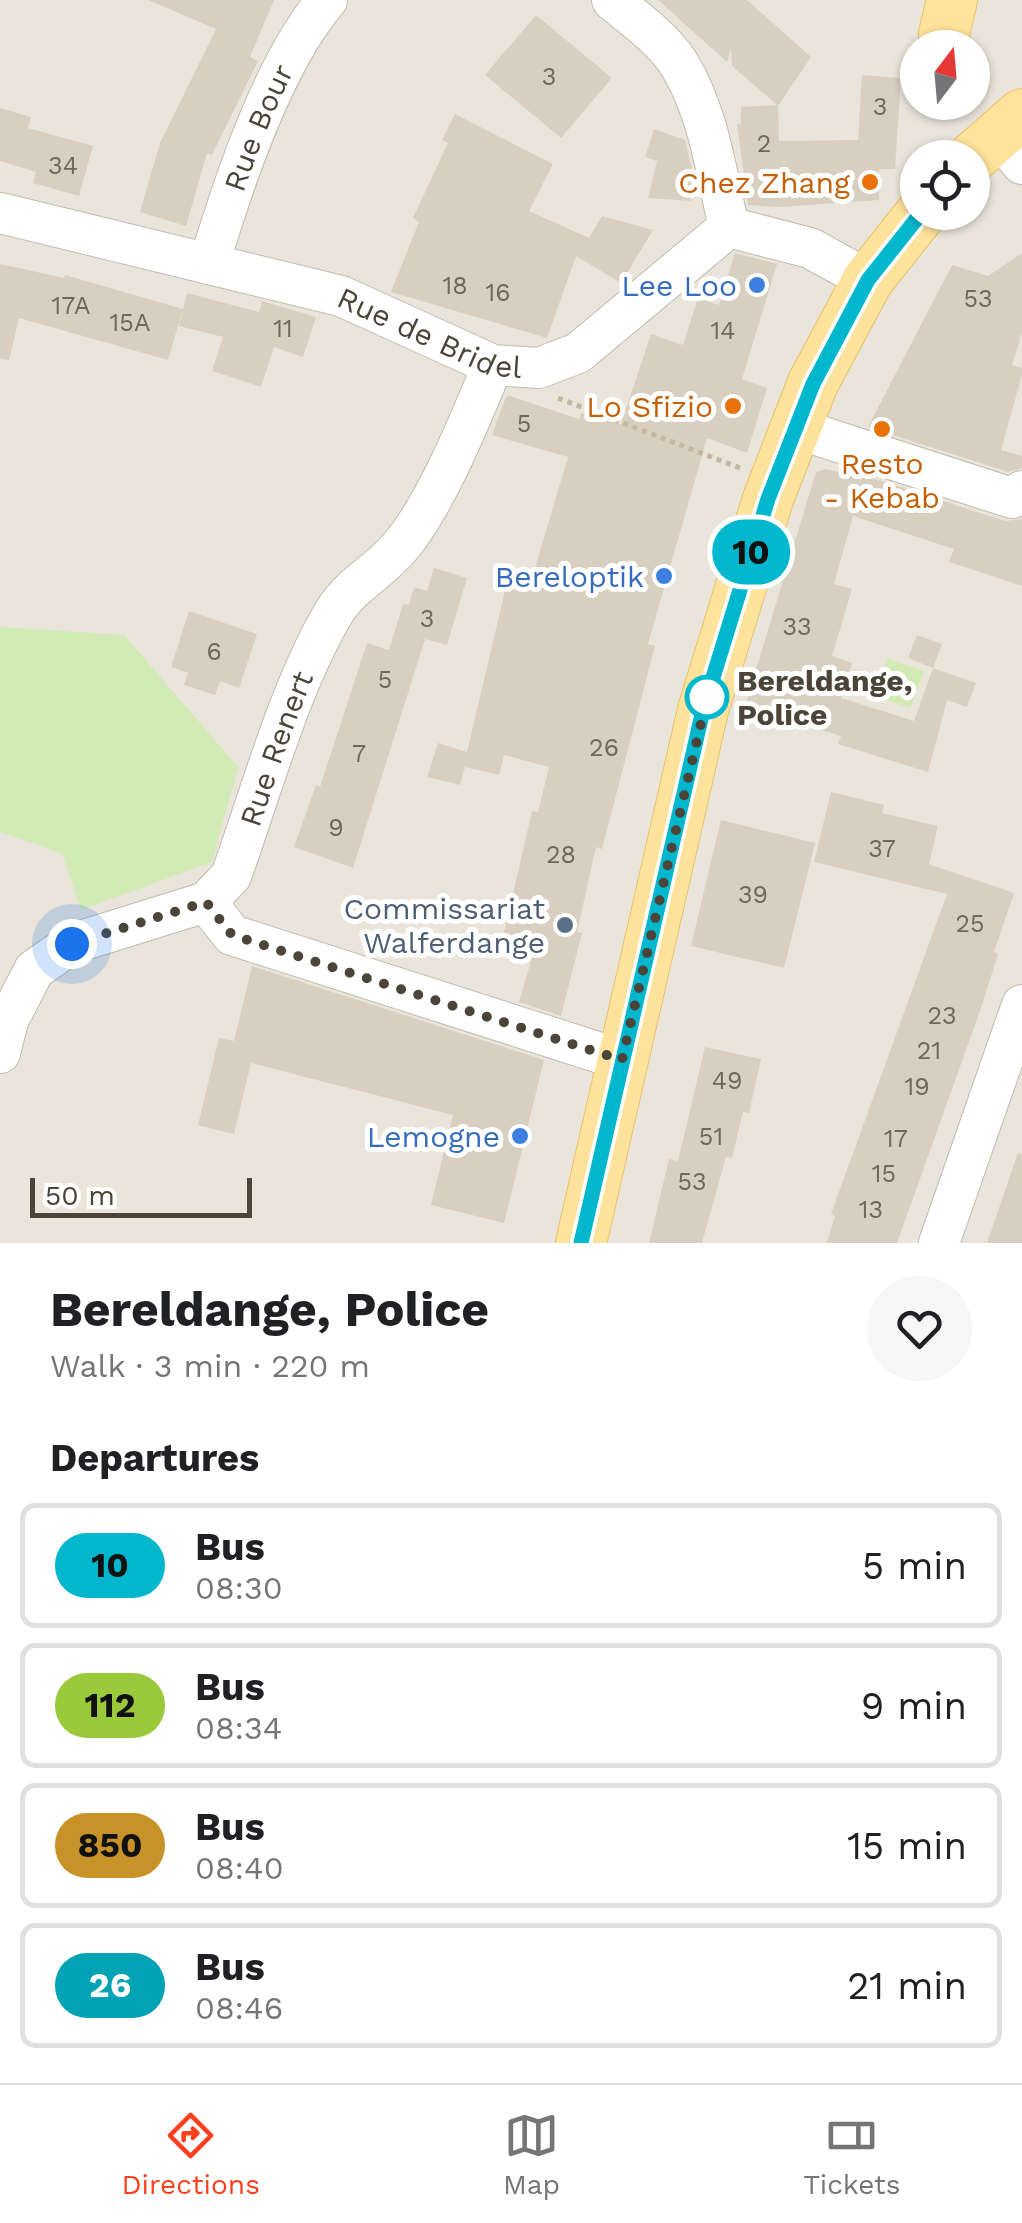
<!DOCTYPE html>
<meta charset="utf-8">
<style>
:root{--surface:#fff;--page:#f6f6f6;--text:#202124;--muted:#757577;--line:#e0e0e0;--accent:#fc3f1d}
body{margin:0;font-family:"Work Sans",sans-serif;background:var(--page);color:var(--text);height:100vh;display:flex;flex-direction:column;font-size:38px;white-space:nowrap}
*{box-sizing:border-box;margin:0}
p{font-size:32px;color:var(--muted)}
.icon{flex:none;width:55px;height:55px;fill:none;stroke:currentColor;stroke-width:2;stroke-linecap:round;stroke-linejoin:round}
.map{position:relative;height:1243px;overflow:hidden}
.panel{display:flex;flex-direction:column;background:var(--surface);flex:1}
.panel>*{flex:none}
.badge{padding:0 20px;border-radius:32px;font-size:35px;line-height:65px}
.needle{width:65px;rotate:16deg}
.controls{position:absolute;left:900px;top:30px;display:grid;gap:20px}
.controls a{display:grid;place-items:center;width:90px;height:90px;border-radius:50%;background:var(--surface);box-shadow:0 2px 8px #0004;font-size:50px}
.scale{position:absolute;left:30px;bottom:25px;width:222px;box-sizing:border-box;padding-left:10px;border:5px solid #4b4439;border-top:0;font-size:28px;line-height:35px;white-space:nowrap;color:#4b4439;-webkit-text-stroke:8px #fff;paint-order:stroke}
.you{position:absolute;width:50px;height:50px;margin:-25px;border:8px solid #fff;border-radius:50%;background:#1a73e8;box-shadow:0 0 0 15px #1a73e833}
.map>.badge{position:absolute;translate:-50% -50%;box-shadow:0 0 0 5px #fff}
h2{padding:0 50px;font-size:38px;line-height:90px}
.round{display:grid;place-items:center;flex:none;width:105px;height:105px;border-radius:52px;background:var(--page)}
.headline{display:flex;align-items:center;justify-content:space-between;height:170px;padding:0 50px}
h1{font-size:48px;font-weight:700;line-height:75px}
ul{padding:0;list-style:none}
li{display:flex;align-items:center;gap:30px;height:125px;margin:0 20px 15px;padding:0 30px;border:5px solid var(--line);border-radius:15px}
li div{flex:1}
li b{display:block;font-size:38px}
li em{font-style:normal}
li .badge{min-width:110px;font-weight:700;text-align:center}
.tabs{display:flex;justify-content:space-around;align-items:center;height:140px;border-top:2px solid var(--line);background:var(--surface);font-size:28px;color:var(--muted)}
.tabs a{display:grid;justify-items:center;gap:5px}
.tabs .active{color:var(--accent)}
.map>svg:first-child{display:block}
</style>
<div class="map">
<svg width="1022" height="1243" viewBox="0 0 1022 1243">
<rect width="100%" height="100%" fill="#f6f3ec"/>
<!-- residential -->
<path fill="#eae5da" fill-rule="evenodd" d="M0 0H1022V1243H0ZM918 48H972V102H918ZM918 158H972V212H918Z"/>
<!-- green -->
<g fill="#d2eab5">
<path d="M0 627 124 635 238 767 212 862 81 910 62 853 0 832Z"/>
<path d="M888 659 924 671 910 708 875 696Z"/>
</g>
<!-- building -->
<g fill="#d8cfc1">
<path d="M148 0H274L250 57 258 61 212 155 207 153 186 226 140 212 160 143 216 29Z"/>
<path d="M658 0H747L811 57 778 106 779 141 858 140 862 75 901 78 895 169H879V200L780 207 748 205 737 124H741V107L777 105 732 66 731 48 727 62Z"/>
<path d="M536 15 612 78 561 138 485 75Z"/>
<path d="M0 108 31 117 28 128 93 146 79 196 33 183 36 172 0 161Z"/>
<path d="M455 114 553 164 529 211 589 238 602 216 653 230 621 283 576 256 547 338 391 292 419 222 413 218 448 143 442 140Z"/>
<path d="M654 129 685 140 695 183 691 201 648 198 657 161 645 157Z"/>
<path d="M735 253 777 264 742 379 767 388 747 453 707 438 648 644 655 646 602 849 596 847 577 932 582 933 561 1016 519 1002 537 941 504 933 532 811 538 812 549 767 504 755 499 775 465 767 460 785 427 777 438 743 467 752 508 578 530 585 568 457 492 435 506 397 510 396 579 419 581 413 621 424 651 334 683 345 698 298 719 305Z"/>
<path d="M1022 253V332L1012 365 1022 368V375L1001 450 1022 456V468L1008 472 868 427 952 265 988 276Z"/>
<path d="M0 264 64 278 65 275 183 309 168 360 19 318 9 360 0 359Z"/>
<path d="M187 293 259 312 262 301 316 317 303 357 274 347 261 387 212 371 223 337 179 326Z"/>
<path d="M826 469 843 473 845 469 1005 521 1022 519V586L949 562 954 549 853 516 834 584 852 589 832 656 852 663 841 698 914 721 933 668 976 683 967 707 947 700 928 772 838 744 841 736 745 706 816 472Z"/>
<path d="M434 568 467 578 447 645 425 639 353 868 294 847 316 785 320 787 367 643 389 650 403 604 409 605 414 587 427 591Z"/>
<path d="M189 611 257 634 239 688 220 681 215 695 184 685 188 673 171 667Z"/>
<path d="M917 635 942 644 933 668 908 658Z"/>
<path d="M831 792 884 805 882 813 938 826 929 864 1014 893 994 952 998 954 981 1008 897 1243H827L835 1216 831 1214 947 894 814 862Z"/>
<path d="M721 820 815 843 784 968 691 946Z"/>
<path d="M252 966 544 1060 504 1223 431 1205 453 1115 251 1063 234 1134 198 1125 219 1038 234 1041Z"/>
<path d="M705 1047 761 1059 749 1113 743 1112 732 1158 726 1157 702 1243H649L669 1159 678 1161Z"/>
<path d="M1018 1153 1022 1154V1243H987Z"/>
</g>
<g fill="none" stroke-linecap="round" stroke-linejoin="round">
<defs>
<g id="minor">
<path d="M612 0C635 19 663 39 679 64 709 113 716 172 729 227"/>
<path d="M997 135 1022 164"/>
<path id="s1" d="M0 213 341 296 493 365 539 368 578 353 729 227"/>
<path d="M729 227 810 248 868 280"/>
<path id="s2" d="M209 264C233 184 273 63 327 0"/>
<path d="M795 428 1012 498 1022 491"/>
<path d="M206 902 232 935 622 1060"/>
<path id="s3" d="M0 1053 8 1021 34 970 71 944 206 902 231 876C261 793 287 695 330 619 348 585 376 575 399 548 435 507 471 418 493 365"/>
<path d="M939 1243 1022 1005"/>
</g>
<g id="major">
<path d="M945 48 944 34 952 0"/>
<path d="M972 158 1022 114"/>
<path d="M581 1243 703 710 768 499 813 383 868 280 922 212"/>
</g>
</defs>
<!-- minor casing -->
<use href="#minor" stroke="#c2bbae" stroke-width="42"/>
<!-- major casing -->
<use href="#major" stroke="#e6c16a" stroke-width="52"/>
<!-- path -->
<path stroke="#c4b79f" stroke-width="5" stroke-dasharray="5 5" stroke-linecap="butt" d="M558 398 740 468"/>
<!-- minor -->
<use href="#minor" stroke="#fff" stroke-width="40"/>
<!-- major -->
<use href="#major" stroke="#ffe39c" stroke-width="50"/>
</g>
<g fill="none" stroke-linecap="round" stroke-linejoin="round">
<defs>
<path id="line" d="M581 1243 703 710 768 499 813 384 868 280 922 212"/>
</defs>
<!-- line casing -->
<use href="#line" stroke="#fff" stroke-width="22"/>
<!-- line -->
<use href="#line" stroke="#00b7ce" stroke-width="15"/>
<!-- walk -->
<path stroke="#4b4439" stroke-width="10" stroke-dasharray="0 18" d="M72 944 206 902 232 935 622 1060 710 685 707 697"/>
</g>
<!-- markers -->
<g fill="#e8710a" stroke="#fff" stroke-width="4">
<circle cx="870" cy="182" r="10"/>
<circle cx="733" cy="406" r="10"/>
<circle cx="882" cy="429" r="10"/>
</g>
<g fill="#3f7fe0" stroke="#fff" stroke-width="4">
<circle cx="757" cy="285" r="10"/>
<circle cx="664" cy="576" r="10"/>
<circle cx="520" cy="1136" r="10"/>
</g>
<circle fill="#fff" stroke="#00b7ce" stroke-width="5" cx="707" cy="697" r="20"/>
<circle fill="#5c6f8a" stroke="#fff" stroke-width="4" cx="565" cy="925" r="10"/>
<g text-anchor="middle" dominant-baseline="central" stroke-width="10" stroke-linejoin="round" paint-order="stroke">
<!-- number labels -->
<g font-size="25" fill="#6e675b">
<text x="549" y="76">3</text>
<text x="880" y="106">3</text>
<text x="764" y="143">2</text>
<text x="63" y="165">34</text>
<text x="455" y="285">18</text>
<text x="498" y="292">16</text>
<text x="978" y="298">53</text>
<text x="71" y="305">17A</text>
<text x="130" y="322">15A</text>
<text x="283" y="328">11</text>
<text x="723" y="330">14</text>
<text x="524" y="423">5</text>
<text x="427" y="618">3</text>
<text x="797" y="626">33</text>
<text x="214" y="651">6</text>
<text x="385" y="679">5</text>
<text x="604" y="747">26</text>
<text x="359" y="753">7</text>
<text x="336" y="827">9</text>
<text x="882" y="848">37</text>
<text x="561" y="854">28</text>
<text x="753" y="894">39</text>
<text x="970" y="923">25</text>
<text x="942" y="1015">23</text>
<text x="929" y="1050">21</text>
<text x="727" y="1080">49</text>
<text x="917" y="1086">19</text>
<text x="711" y="1136">51</text>
<text x="896" y="1138">17</text>
<text x="884" y="1173">15</text>
<text x="692" y="1181">53</text>
<text x="871" y="1209">13</text>
</g>
<!-- street labels -->
<g font-size="30" fill="#4b4439" stroke="#fff">
<text stroke="none"><textPath href="#s2" startOffset="145">Rue Bour</textPath></text>
<text stroke="none"><textPath href="#s1" startOffset="448">Rue de Bridel</textPath></text>
<text stroke="none"><textPath href="#s3" startOffset="448">Rue Renert</textPath></text>
</g>
<!-- food labels -->
<g font-size="30" fill="#c56008" stroke="#fff" text-anchor="end">
<text x="850" y="182">Chez Zhang</text>
<text x="713" y="406">Lo Sfizio</text>
<text x="882" y="463" text-anchor="middle">Resto<tspan x="882" dy="34">- Kebab</tspan></text>
</g>
<!-- shop labels -->
<g font-size="30" fill="#366cbe" stroke="#fff" text-anchor="end">
<text x="737" y="285">Lee Loo</text>
<text x="644" y="576">Bereloptik</text>
<text x="500" y="1136">Lemogne</text>
</g>
<!-- stop labels -->
<g font-size="30" font-weight="bold" fill="#4b4439" stroke="#fff" text-anchor="start">
<text x="737" y="680">Bereldange,<tspan x="737" dy="34">Police</tspan></text>
</g>
<!-- service labels -->
<g font-size="30" fill="#4e5e75" stroke="#fff" text-anchor="end">
<text x="545" y="908">Commissariat<tspan x="545" dy="34">Walferdange</tspan></text>
</g>
</g>
</svg>
<div class="controls">
<a><svg class="needle" viewBox="-14 -14 28 28"><path d="M0-13l5 13h-10z" fill="#e53935"/><path d="M0 13l5-13h-10z" fill="#757577"/></svg></a>
<a><svg class="icon" aria-label="locate" viewBox="0 0 24 24"><circle cx="12" cy="12" r="6"/><path d="M12 2v4M12 18v4M2 12h4M18 12h4"/></svg></a>
</div>
<div class="scale">50 m</div>
<div class="you" style="left:72px;top:944px"></div>
<b class="badge" style="left:751px;top:552px;background:#00b7ce;color:#111">10</b>
</div>
<section class="panel">
<div class="headline"><div><h1>Bereldange, Police</h1><p>Walk · 3 min · 220 m</p></div><a class="round"><svg class="icon" aria-label="heart" viewBox="0 0 24 24"><path d="M12 20l-8-8c-3-5 5-10 8-4 3-6 11-1 8 4z"/></svg></a></div>
<h2>Departures</h2>
<ul>
<li><span class="badge" style="background:#00b7ce;color:#111">10</span><div><b>Bus</b><p>08:30</p></div><em>5 min</em></li>
<li><span class="badge" style="background:#9aca3c;color:#111">112</span><div><b>Bus</b><p>08:34</p></div><em>9 min</em></li>
<li><span class="badge" style="background:#c79227;color:#111">850</span><div><b>Bus</b><p>08:40</p></div><em>15 min</em></li>
<li><span class="badge" style="background:#00a3b4;color:#fff">26</span><div><b>Bus</b><p>08:46</p></div><em>21 min</em></li>
</ul>
</section>
<nav class="tabs">
<a class="active"><svg class="icon" aria-label="directions" viewBox="0 0 24 24"><path d="M12 3l9 9-9 9-9-9zM9 14v-3h6M13 9l2 2-2 2"/></svg>Directions</a>
<a><svg class="icon" aria-label="map" viewBox="0 0 24 24"><path d="M3 6l6-2 6 2 6-2v14l-6 2-6-2-6 2zM9 4v14M15 6v14"/></svg>Map</a>
<a><svg class="icon" aria-label="tickets" viewBox="0 0 24 24"><path d="M3 7h18v10H3zM15 7v10"/></svg>Tickets</a>
</nav>
